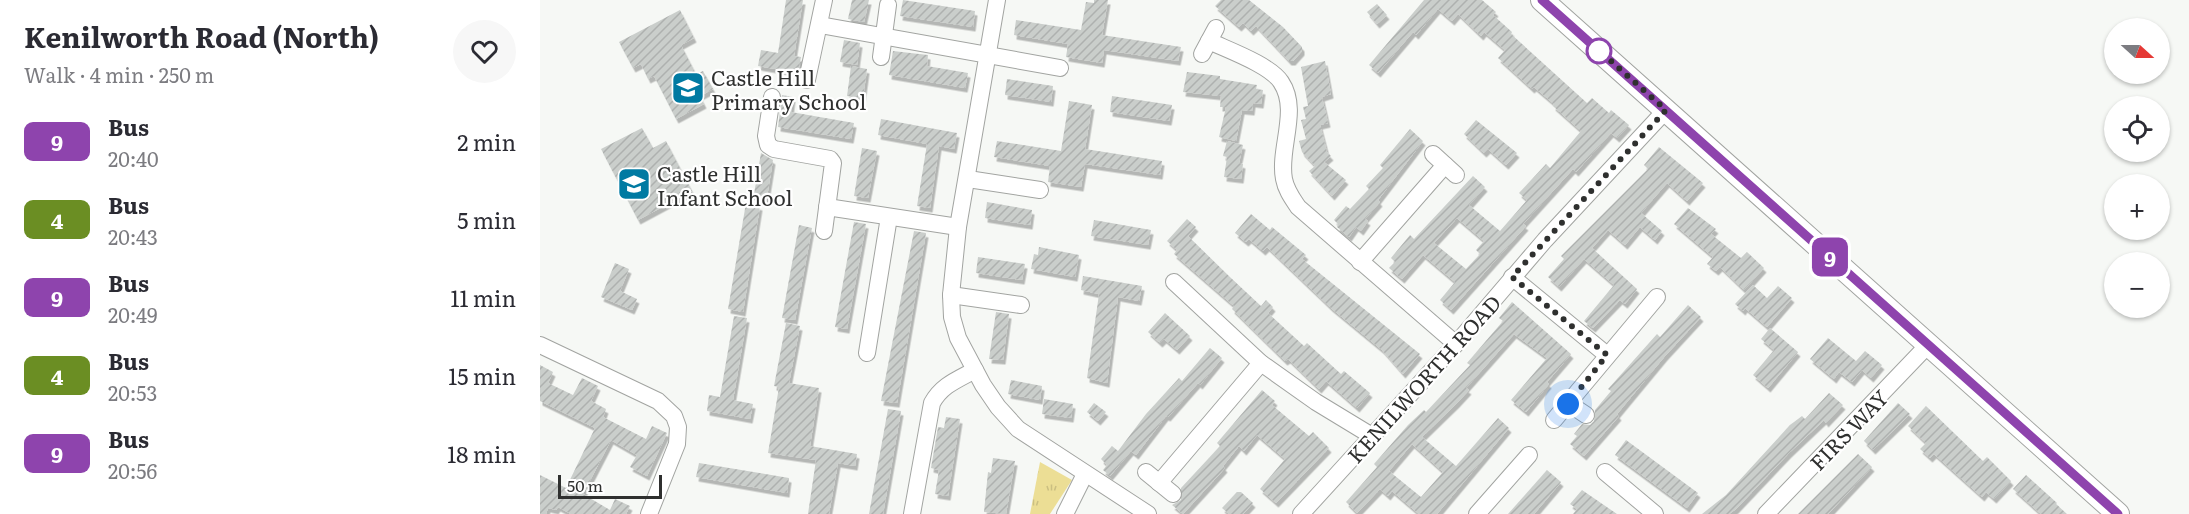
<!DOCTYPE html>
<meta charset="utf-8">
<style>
:root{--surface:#fff;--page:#f7f7f7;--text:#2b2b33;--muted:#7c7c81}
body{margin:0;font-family:Literata,serif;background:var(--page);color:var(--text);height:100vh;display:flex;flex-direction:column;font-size:22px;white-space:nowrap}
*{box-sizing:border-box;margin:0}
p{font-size:20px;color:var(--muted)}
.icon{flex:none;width:33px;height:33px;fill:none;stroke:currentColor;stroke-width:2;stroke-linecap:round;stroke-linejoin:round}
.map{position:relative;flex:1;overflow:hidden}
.panel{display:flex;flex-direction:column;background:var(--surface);width:540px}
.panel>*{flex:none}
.badge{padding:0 12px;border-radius:9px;font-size:21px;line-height:39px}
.needle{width:39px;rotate:111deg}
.fabs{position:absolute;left:1564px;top:18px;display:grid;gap:12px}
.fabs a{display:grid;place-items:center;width:66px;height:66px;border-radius:50%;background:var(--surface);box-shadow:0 2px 4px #0004;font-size:30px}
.scale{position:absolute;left:18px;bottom:15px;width:104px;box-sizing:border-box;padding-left:6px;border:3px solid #2f302f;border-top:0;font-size:16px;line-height:21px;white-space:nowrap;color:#2f302f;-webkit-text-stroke:4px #fff;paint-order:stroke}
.you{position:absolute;width:30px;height:30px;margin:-15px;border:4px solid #fff;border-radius:50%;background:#1a73e8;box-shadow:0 0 0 9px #1a73e833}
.map>.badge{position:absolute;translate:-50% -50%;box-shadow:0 0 0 3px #fff}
.round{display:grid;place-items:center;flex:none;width:63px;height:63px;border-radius:32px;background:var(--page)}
.overview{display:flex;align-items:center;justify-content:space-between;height:102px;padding:0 24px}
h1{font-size:28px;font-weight:700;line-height:45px}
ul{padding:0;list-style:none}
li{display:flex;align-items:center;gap:18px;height:78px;padding:0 24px}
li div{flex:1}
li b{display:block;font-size:22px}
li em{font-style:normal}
li .badge{min-width:66px;font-weight:700;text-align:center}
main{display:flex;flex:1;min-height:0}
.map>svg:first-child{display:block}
</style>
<main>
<section class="panel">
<div class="overview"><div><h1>Kenilworth Road (North)</h1><p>Walk · 4 min · 250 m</p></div><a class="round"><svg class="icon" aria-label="heart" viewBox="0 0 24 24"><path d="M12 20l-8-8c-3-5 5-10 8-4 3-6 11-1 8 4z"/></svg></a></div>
<ul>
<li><span class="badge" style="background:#8e44ad;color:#fff">9</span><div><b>Bus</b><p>20:40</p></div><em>2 min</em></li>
<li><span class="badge" style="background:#6b8e23;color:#fff">4</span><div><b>Bus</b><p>20:43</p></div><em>5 min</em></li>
<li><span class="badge" style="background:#8e44ad;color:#fff">9</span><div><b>Bus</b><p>20:49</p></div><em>11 min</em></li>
<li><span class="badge" style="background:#6b8e23;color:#fff">4</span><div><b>Bus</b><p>20:53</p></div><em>15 min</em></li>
<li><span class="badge" style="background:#8e44ad;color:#fff">9</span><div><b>Bus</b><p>20:56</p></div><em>18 min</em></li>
</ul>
</section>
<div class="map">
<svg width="1649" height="514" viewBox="0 0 1649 514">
<defs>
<pattern id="grass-tufts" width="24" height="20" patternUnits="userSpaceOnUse" patternTransform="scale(1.5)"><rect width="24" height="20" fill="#ecde95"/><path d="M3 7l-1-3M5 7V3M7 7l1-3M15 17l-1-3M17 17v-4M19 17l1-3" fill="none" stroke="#cbbf81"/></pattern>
<pattern id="building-hatch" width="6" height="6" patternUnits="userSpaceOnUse" patternTransform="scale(1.5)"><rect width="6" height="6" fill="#cacecb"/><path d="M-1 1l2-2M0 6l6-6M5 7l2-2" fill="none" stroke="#aeb1af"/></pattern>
<filter id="shadow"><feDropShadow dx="2.5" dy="4.5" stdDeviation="0" flood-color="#0004"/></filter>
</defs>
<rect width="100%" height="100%" fill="#f6f8f5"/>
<!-- grass -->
<path fill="url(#grass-tufts)" d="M500 462 532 480 510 514H490Z"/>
<!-- building -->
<g fill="url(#building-hatch)" fill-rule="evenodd" filter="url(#shadow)">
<path d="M246 0H263L254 56 261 57 258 73 218 66 221 50 238 53Z"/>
<path d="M312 0H329L324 22 308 19Z"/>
<path d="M363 0 435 11 433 27 360 16Z"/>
<path d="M554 0H568L562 35 641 47 638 61 564 50 562 63 526 57 528 44 474 35 476 20 541 30 546 2 554 3Z"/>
<path d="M681 0H709L743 27 762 47V51L753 61H749L716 26 711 31 703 23 699 27 675 6Z"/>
<path d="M884 0H942L956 12 953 15 972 32 971 34 1047 103 1052 98 1069 113 1071 110 1089 125 1077 138 1071 133 1036 172 1033 169 983 224 986 226 911 310 900 300 915 282 883 255 862 279 849 268 855 262 851 258 870 235 874 239 933 176 945 187 929 205 960 231 987 200 979 193 1006 164 1010 168 1041 131 1013 106 1014 104 994 87 992 89 958 58 965 50 944 32 941 36 918 14 912 21 898 9 876 35 873 32 838 73 829 65ZM917 218 944 241 936 250 940 254 926 269 894 243Z"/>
<path d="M837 4 847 15 837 24 827 12Z"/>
<path d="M140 10 154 38 141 45 156 74 163 71 173 89 160 96 164 104 136 119 114 76 108 79 101 64 93 68 79 42Z"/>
<path d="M304 40 320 43 317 65 300 62Z"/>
<path d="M353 51 388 55 387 66 428 73 425 88 349 75Z"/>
<path d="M785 61 791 94 782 97 788 123 780 125 787 152 791 156 784 162 806 180 792 196 769 171 775 166 762 152 759 141 766 139 761 120 766 119 763 107 768 106 761 67Z"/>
<path d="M311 66 327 69 323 98 307 96Z"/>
<path d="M647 72 680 76V79L717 85 716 89 723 90 721 104 713 103 712 111 702 110 696 141 679 137 686 107H680L681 96 643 92Z"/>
<path d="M467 79 513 86 511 102 465 95Z"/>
<path d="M242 95 253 97 251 112 314 123 311 139 238 127Z"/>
<path d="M572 96 632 105 629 121 570 112Z"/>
<path d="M529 101 552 105 545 149 622 161 620 175 545 164 541 187 508 182 510 166 454 157 457 141 521 151Z"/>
<path d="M341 119 417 133 414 149 399 146 390 208 377 206 387 144 338 135Z"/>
<path d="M936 120 977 153 966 165 948 149 944 153 924 134Z"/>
<path d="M102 128 113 148 126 141 152 191 98 220 61 149Z"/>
<path d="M870 129 883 141 838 200 840 202 825 219 828 221 821 231 816 227 809 237 797 227 798 224 794 220 806 206 810 209 829 189 826 186 843 168 840 165Z"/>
<path d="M687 141 703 145 699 163 703 164 701 179 684 177 687 157 683 156Z"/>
<path d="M1119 147 1163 183 1147 201 1127 183 1101 213 1122 231 1115 240 1100 227 1085 245 1068 230 1052 248 1097 289 1085 304 1080 300 1053 328 1044 321 1074 285 1044 259 1019 287 1008 277 1024 259 1021 256 1108 169 1104 165Z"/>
<path d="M322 148 337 151 328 198 314 196Z"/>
<path d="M221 153 233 160 226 203 213 200Z"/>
<path d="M447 202 492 210 490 225 445 218Z"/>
<path d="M206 203 220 206 203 312 188 309Z"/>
<path d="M1148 208 1176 229 1171 234 1201 258 1207 252 1224 268 1204 290 1180 267 1176 271 1167 264 1173 257 1134 224Z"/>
<path d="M711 214 730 230 732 227 766 255 762 259 880 354 863 374 842 350 791 308 727 247 723 251 709 239 706 242 695 233Z"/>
<path d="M647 219 656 227 648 236 691 278 721 306 726 300 733 307 728 313 764 346 767 343 801 374 804 371 830 393 817 408 786 381 779 389 748 359 745 361 692 309 694 306 634 254 637 250 627 241Z"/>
<path d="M554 220 611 230 608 245 551 236Z"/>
<path d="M314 222 326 224 307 329 295 327Z"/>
<path d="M259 225 272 228 255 320 242 318Z"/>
<path d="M374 231 386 233 357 403 341 401Z"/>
<path d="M499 247 539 255 535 277 491 269 494 254 498 255Z"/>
<path d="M438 257 485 264 482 280 436 273Z"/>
<path d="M75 263 89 269 80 291 97 299 92 310 61 297Z"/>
<path d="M543 276 602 286 599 301 578 297 567 383 547 378 559 294 541 290Z"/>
<path d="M1213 285 1227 298 1238 286 1252 298 1227 327 1205 308 1203 311 1195 304Z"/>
<path d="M972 302 1031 354 1007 382 1009 384 986 412 971 400 1007 358 974 334 926 388 929 390 917 403 882 437 916 466 958 418 969 428 897 514H879L852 491 848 496 840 489 817 513 806 502 837 467 834 464 868 425 884 410 886 412 930 365 927 363 963 321 959 318ZM872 444 903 472 881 497 849 471Z"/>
<path d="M1148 305 1161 317 1125 356 1077 414 1079 416 1044 456 1030 444 1037 436 1034 434 1042 424 1050 425 1054 421 1055 410 1071 391 1068 389 1117 334 1120 337Z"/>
<path d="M456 312 469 314 463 360 449 359Z"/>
<path d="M625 313 650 336 637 350 624 339 620 343 608 332Z"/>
<path d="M194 316 207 318 193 400 213 404 210 419 167 411 169 395 180 397Z"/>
<path d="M246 323 260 326 249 383 279 388 270 446 317 454 315 466 298 463 289 514H268L276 460 228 453 239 387 234 386Z"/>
<path d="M1230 328 1258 352 1228 388 1213 375 1234 350 1221 339Z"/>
<path d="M1288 338 1316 361 1325 351 1342 365 1331 378 1322 370 1312 382 1299 372 1294 379 1270 359Z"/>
<path d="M670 348 682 358 660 385 658 383 628 417 626 416 596 455 591 451 570 476 563 470 567 465 561 459 572 446 578 451 606 414 639 378 642 381Z"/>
<path d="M0 365 13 372 8 383 33 395 42 378 58 386 51 401 66 409 63 417 106 439 112 426 127 433 107 476 90 467 97 455 71 440 43 494 70 510 75 499 90 506 86 514H31L18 507 16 510 8 508 6 514H0V475L26 488 55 428 0 401Z"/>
<path d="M471 380 502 386 500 400 468 394Z"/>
<path d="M722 390 735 401 732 405 769 436 773 432 789 448 736 503 720 489 745 459 717 435 704 451 699 446 683 466 685 468 643 514 632 505 641 500V488L680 446 677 443Z"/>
<path d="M1289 393 1303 405 1286 423 1284 420 1249 453 1196 509 1189 514H1162L1186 495 1250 425 1262 416 1265 419Z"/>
<path d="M504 399 533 404 531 418 502 414Z"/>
<path d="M554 403 566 412 558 421 547 412Z"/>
<path d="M1358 403 1370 414 1333 450 1324 441Z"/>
<path d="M1386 406 1443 461 1447 457 1471 481 1454 499 1446 492 1442 497 1394 454 1390 458 1380 449 1386 443 1368 426Z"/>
<path d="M348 409 361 411 343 514H329Z"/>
<path d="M406 417 420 419 408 496 395 494 399 470 391 468 398 427 404 428Z"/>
<path d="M1086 440 1158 493 1147 508 1075 455Z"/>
<path d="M1318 454 1332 467 1288 514H1258Z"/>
<path d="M453 458 475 461 466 514 444 512 448 472 451 473Z"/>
<path d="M159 463 249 478 247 493 156 477Z"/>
<path d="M1007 470 1021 482 994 514H968Z"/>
<path d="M1486 475 1517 503 1516 504 1527 514H1501L1473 489Z"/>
<path d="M1042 490 1077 514H1033L1037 509 1030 504Z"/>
<path d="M697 492H701L713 503 703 514H689L682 508Z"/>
</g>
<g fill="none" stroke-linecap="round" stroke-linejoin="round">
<defs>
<g id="street">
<path d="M457 0 418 227 411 295 412 317 418 338 443 385 458 407 478 429 608 514"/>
<path d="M280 25 520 68"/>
<path d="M669 41C688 50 730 65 741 82 760 110 738 149 744 179 746 190 752 198 758 207L916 344"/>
<path d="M662 54 676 28"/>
<path d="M341 57 348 5"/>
<path d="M267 80 284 0"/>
<path d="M232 97 226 136 228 145 234 149 290 159 293 163 284 231"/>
<path d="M893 154 916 175"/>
<path d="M428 179 500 190"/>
<path d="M287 207 418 227"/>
<path d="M820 262 905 165"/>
<path d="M972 277 1067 355"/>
<path d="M634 282 721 363 776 402 832 436"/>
<path d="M411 295 481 305"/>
<path d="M0 345 118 401 134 416 138 427 137 444 109 514"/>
<path d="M327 353 349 217"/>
<path d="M1028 403 1046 415"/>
<path d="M1014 420 1117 297"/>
<path d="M606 472 633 494"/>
<path d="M1065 472 1115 514"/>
<path d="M619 483 721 363"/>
<path d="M372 514 392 403C402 385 417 380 435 370"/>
<path d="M525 514 545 474"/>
<path d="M761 514 916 344 1005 240 1126 110"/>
<path d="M937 514 989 455"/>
<path d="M1226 514 1389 344"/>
</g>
<path id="secondary" d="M1002 0 1578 514"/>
</defs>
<!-- street casing -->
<use href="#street" stroke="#a2a4a1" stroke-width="18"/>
<!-- secondary casing -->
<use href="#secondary" stroke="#a2a4a1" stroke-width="24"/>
<!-- street -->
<use href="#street" stroke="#fff" stroke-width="16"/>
<!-- secondary -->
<use href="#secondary" stroke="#fff" stroke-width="22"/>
</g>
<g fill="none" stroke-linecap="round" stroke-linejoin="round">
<defs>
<path id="line" d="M1002 0 1578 514"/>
</defs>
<!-- line casing -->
<use href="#line" stroke="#fff" stroke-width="14"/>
<!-- line -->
<use href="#line" stroke="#8e44ad" stroke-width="9"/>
<!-- walk -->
<path stroke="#2f302f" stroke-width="6" stroke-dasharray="0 10.8" d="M1028 404 1067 355 972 277 1126 110 1054 46 1059 51"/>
</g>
<!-- icons -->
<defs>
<symbol id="school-square" viewBox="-11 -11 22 22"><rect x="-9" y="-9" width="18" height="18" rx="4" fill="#007aa2" stroke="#fff"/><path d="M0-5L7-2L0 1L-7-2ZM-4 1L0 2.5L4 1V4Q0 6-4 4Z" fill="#fff"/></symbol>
</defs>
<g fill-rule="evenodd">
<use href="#school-square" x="129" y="69" width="38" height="38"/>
<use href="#school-square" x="75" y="165" width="38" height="38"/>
</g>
<!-- markers -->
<circle fill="#fff" stroke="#8e44ad" stroke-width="3" cx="1059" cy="51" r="12"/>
<g text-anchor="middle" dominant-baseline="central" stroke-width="4.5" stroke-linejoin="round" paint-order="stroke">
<!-- poi labels -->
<g font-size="21" fill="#2f302f" stroke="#fff" text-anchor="start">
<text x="171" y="76">Castle Hill<tspan x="171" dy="24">Primary School</tspan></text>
<text x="117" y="172">Castle Hill<tspan x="117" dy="24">Infant School</tspan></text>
</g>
<!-- street labels -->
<g font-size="21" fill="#2f302f" stroke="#fff">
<text transform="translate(883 378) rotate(-48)">KENILWORTH ROAD</text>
<text transform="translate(1308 429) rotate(-46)">FIRS WAY</text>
</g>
</g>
</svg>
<div class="fabs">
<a><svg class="needle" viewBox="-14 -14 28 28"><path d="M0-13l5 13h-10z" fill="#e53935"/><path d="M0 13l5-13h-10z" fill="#7c7c81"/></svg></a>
<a><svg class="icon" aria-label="locate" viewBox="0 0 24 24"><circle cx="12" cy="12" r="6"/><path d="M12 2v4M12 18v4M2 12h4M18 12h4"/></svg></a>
<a>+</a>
<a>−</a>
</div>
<div class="scale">50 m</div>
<div class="you" style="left:1028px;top:404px"></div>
<b class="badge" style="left:1290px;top:257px;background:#8e44ad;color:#fff">9</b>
</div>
</main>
